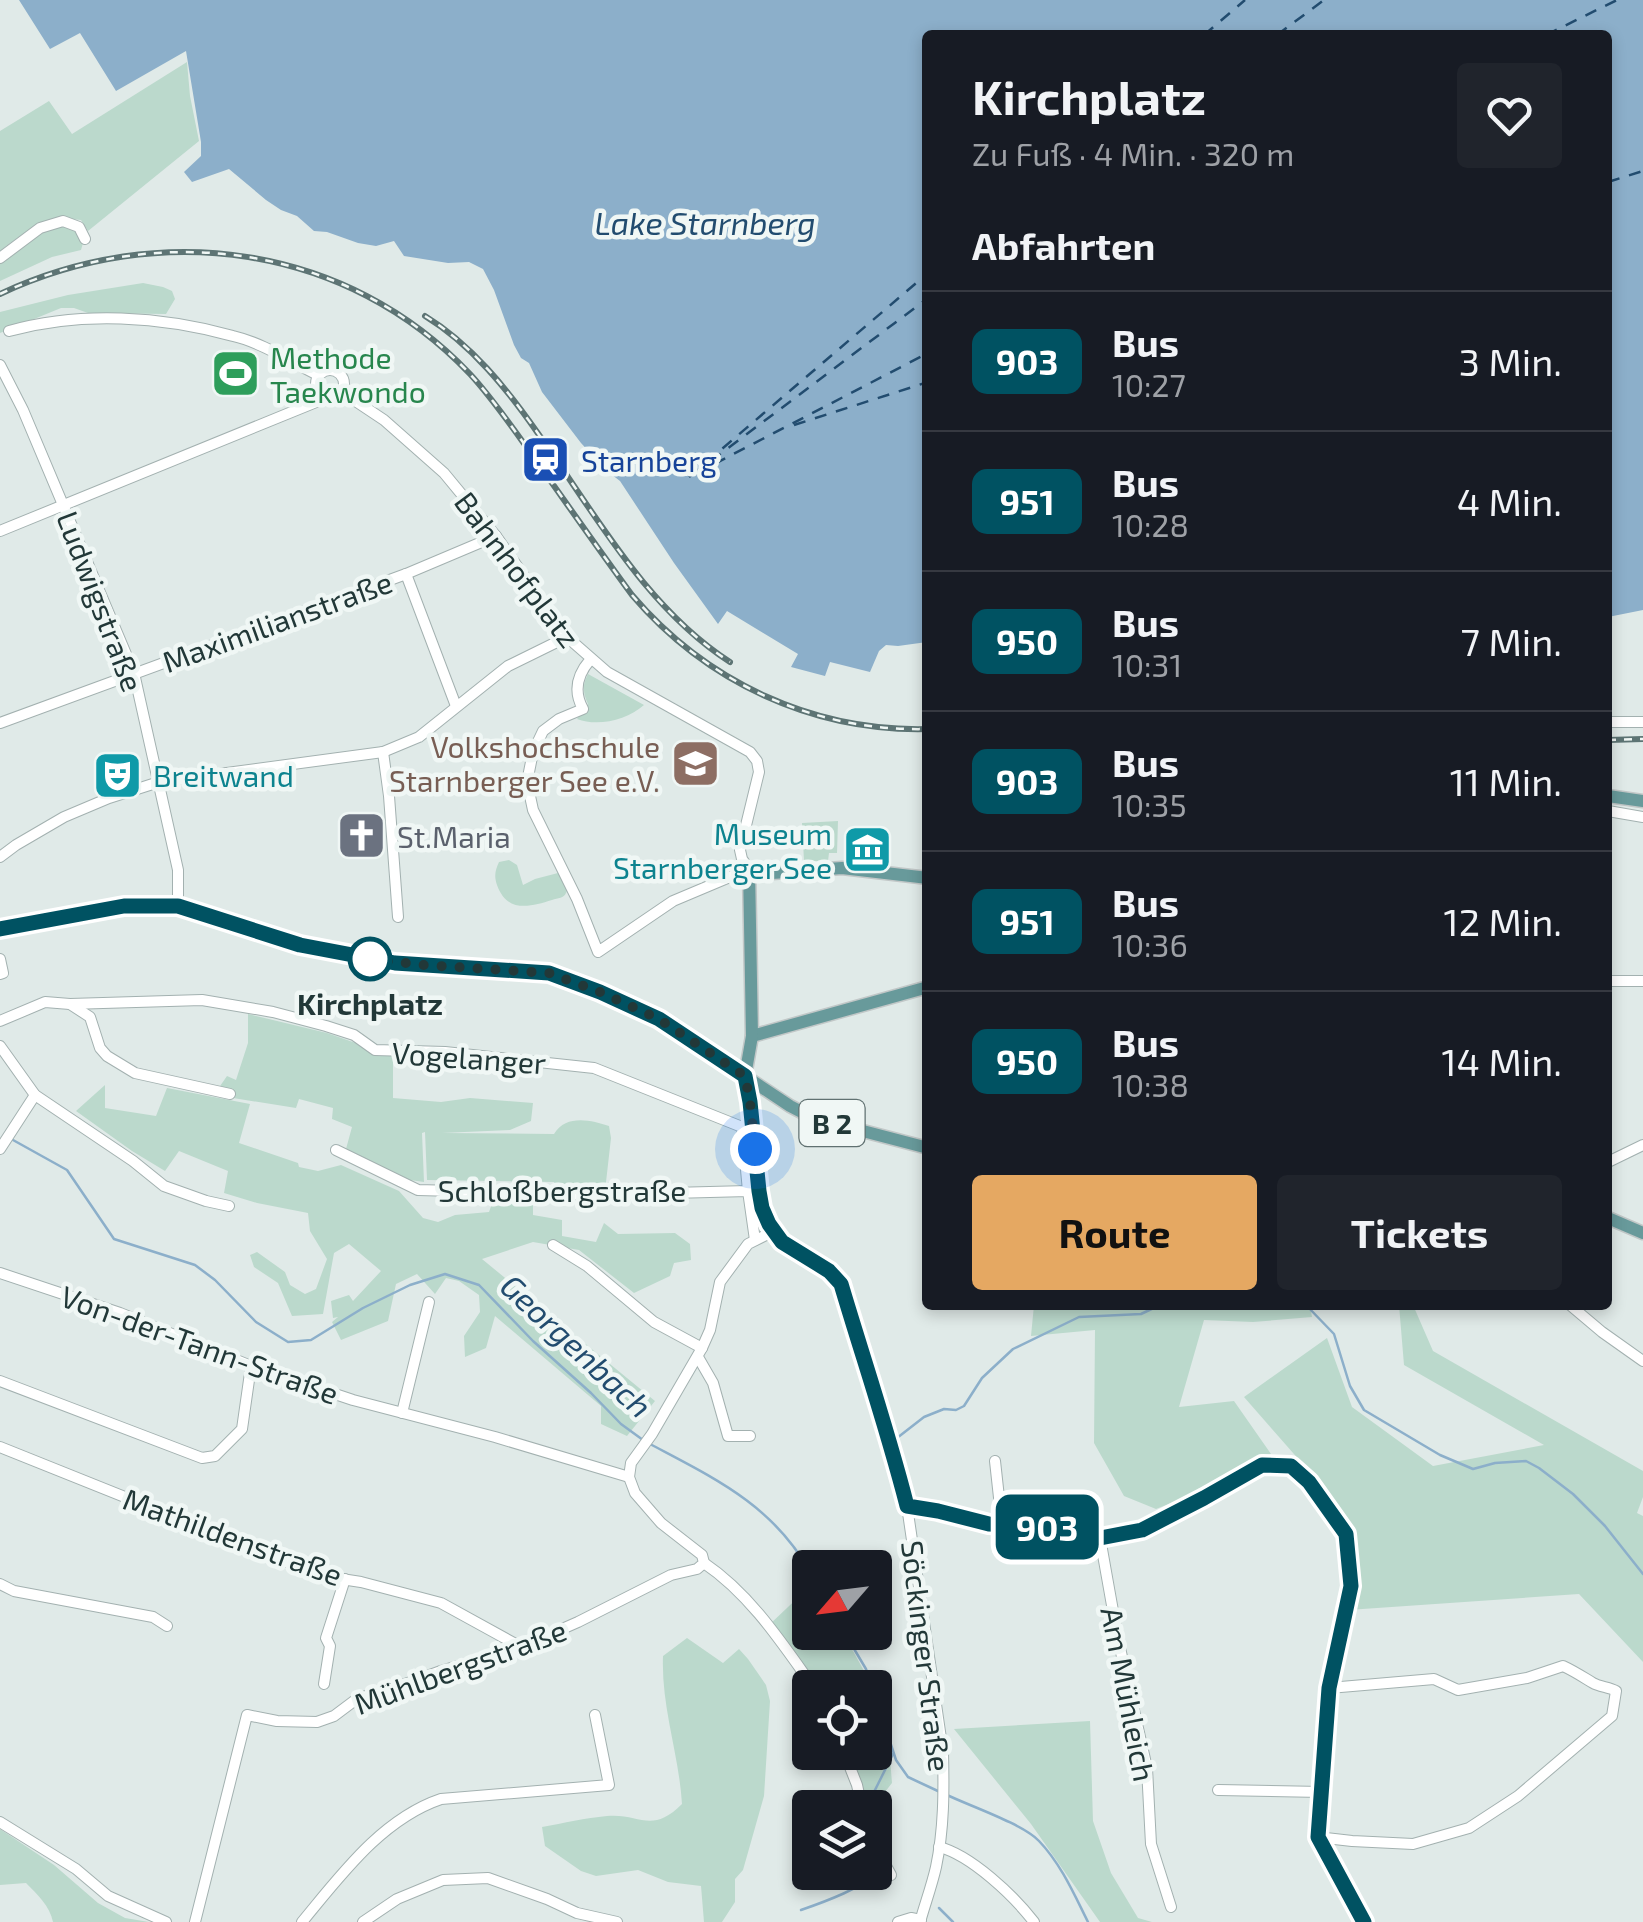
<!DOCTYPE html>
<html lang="de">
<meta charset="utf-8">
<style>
:root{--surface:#171b24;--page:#20242c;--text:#f1f3f6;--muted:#9ea1a6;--line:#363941;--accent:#e5a862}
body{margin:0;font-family:"Exo 2",sans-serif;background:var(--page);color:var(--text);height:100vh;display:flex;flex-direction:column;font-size:38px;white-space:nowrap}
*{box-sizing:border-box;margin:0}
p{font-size:32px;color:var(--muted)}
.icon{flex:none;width:55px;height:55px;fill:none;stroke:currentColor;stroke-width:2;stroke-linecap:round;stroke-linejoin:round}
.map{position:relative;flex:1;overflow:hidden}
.sheet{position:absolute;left:922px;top:30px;width:690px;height:1280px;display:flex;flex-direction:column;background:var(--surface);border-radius:10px;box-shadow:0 5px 15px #0003}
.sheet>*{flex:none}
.badge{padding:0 20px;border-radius:15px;font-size:35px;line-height:65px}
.needle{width:65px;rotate:242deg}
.tools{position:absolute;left:792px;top:1550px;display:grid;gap:20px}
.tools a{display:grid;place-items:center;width:100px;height:100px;border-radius:10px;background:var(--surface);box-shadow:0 5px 15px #0003;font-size:50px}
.you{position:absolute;width:50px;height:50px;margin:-25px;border:8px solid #fff;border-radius:50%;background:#1a73e8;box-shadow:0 0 0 15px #1a73e833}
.map>.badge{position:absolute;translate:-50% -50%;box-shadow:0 0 0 5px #fff}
h2{padding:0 50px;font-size:38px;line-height:90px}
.round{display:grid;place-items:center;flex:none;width:105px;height:105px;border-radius:10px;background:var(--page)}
.overview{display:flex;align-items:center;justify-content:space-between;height:170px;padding:0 50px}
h1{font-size:48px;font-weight:700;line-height:75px}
.primary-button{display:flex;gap:20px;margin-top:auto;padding:20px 50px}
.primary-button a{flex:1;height:115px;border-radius:10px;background:var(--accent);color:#111;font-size:40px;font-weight:700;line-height:115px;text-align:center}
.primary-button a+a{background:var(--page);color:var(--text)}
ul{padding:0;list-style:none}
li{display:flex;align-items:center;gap:30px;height:140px;padding:0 50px;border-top:2px solid var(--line)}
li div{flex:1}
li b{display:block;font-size:38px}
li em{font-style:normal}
li .badge{min-width:110px;font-weight:700;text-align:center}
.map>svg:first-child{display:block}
</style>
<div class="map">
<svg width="1643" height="1922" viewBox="0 0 1643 1922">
<rect width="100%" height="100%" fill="#e0eae8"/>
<!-- green -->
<g fill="#bbd9cc">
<path d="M187 62 190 96 199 141 88 231 81 220C45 215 28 230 0 251V131L49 101 72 134Z"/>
<path d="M65 226 79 232 83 243 81 250 52 257 0 281V260L38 233Z"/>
<path d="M143 283 163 287 172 291 175 299 166 314 88 313 74 308H61L0 333V312L68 295Z"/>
<path d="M588 674 644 705C627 720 598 727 577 719L588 704C583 693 582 685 588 674Z"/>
<path d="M838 821 837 853H829L828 861H804L802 823Z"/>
<path d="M509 860 517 865 523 885 535 879 558 873 567 884C567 887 568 890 566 893 564 898 558 898 552 900 530 907 507 913 497 885 494 876 495 871 499 862Z"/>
<path d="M248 1014 327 1033 393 1056V1098L441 1102 470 1098 533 1103 531 1121 510 1130 442 1133 554 1134C566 1114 591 1120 609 1126L611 1138 605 1191 559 1190 554 1182 427 1180 425 1132 422 1133 424 1182 410 1180 346 1149 352 1127 332 1119 333 1108 299 1099 296 1108 233 1098 218 1089 227 1076 236 1080 248 1043Z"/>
<path d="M105 1085V1108L156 1116 167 1088 250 1104 239 1143 298 1163 299 1167 318 1171 341 1165 399 1191 423 1218 438 1222 455 1215 489 1212 494 1198 533 1197V1215L562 1220V1236L596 1242 604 1223 618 1234 675 1233 690 1244 691 1260 674 1263 670 1276 634 1293 579 1250 533 1242 482 1259 655 1401 627 1436 601 1424V1406L495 1316 486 1348 465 1357 464 1336 480 1312 479 1295 459 1281 446 1278 435 1294 417 1274 396 1284 388 1321 341 1340 332 1322 338 1317 333 1318 331 1301 349 1295 353 1301 381 1271 349 1244 334 1253 323 1314 292 1316 278 1283 254 1267 250 1255 257 1252 285 1272 290 1285 305 1294 316 1289 327 1259 310 1231 308 1213 257 1203 224 1193 228 1171 179 1151 165 1171 132 1151 76 1111Z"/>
<path d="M1034 1305H1310L1312 1317 1253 1322 1204 1320 1179 1407 1234 1401 1271 1454 1227 1481 1156 1509 1124 1496 1094 1443 1095 1330 1031 1336Z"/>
<path d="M1399 1305H1413L1433 1351 1643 1471V1497L1637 1513 1643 1516V1662L1579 1594 1348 1610 1350 1532 1308 1470 1244 1397 1327 1338 1352 1407 1433 1466 1544 1445 1404 1365Z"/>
<path d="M807 1589 810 1593V1632L843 1633 873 1687H814L768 1626Z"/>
<path d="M687 1638 723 1663 739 1649 748 1659 766 1685 770 1701 764 1796 743 1870 735 1879V1902L722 1922H704L701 1886 668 1882 638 1870 596 1876 581 1871 545 1846 542 1827C564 1823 585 1818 607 1816 640 1813 651 1835 682 1804 679 1754 661 1707 663 1656Z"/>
<path d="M875 1694 888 1734 892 1783 873 1807H862L844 1753 875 1752Z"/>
<path d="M1090 1721 1093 1821 1111 1873 1138 1918 1152 1922H1100L1031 1824 954 1729Z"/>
<path d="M0 1829 54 1865 98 1903 125 1918 149 1922H53C50 1906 37 1894 26 1883L0 1885Z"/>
</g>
<!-- water -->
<path fill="#8cafca" d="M19 0H1643V610L1608 617V35H928L927 642 898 646 886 645 879 651 870 672 830 662 825 676 791 667 798 654 727 611 718 624 674 563 620 481 607 471 581 443 542 392 529 363 521 358 514 345 494 290 483 269 469 262 448 263 404 256 394 241 376 246 358 243 327 232 314 231 297 216 281 210 266 200 229 169 192 182 184 172 201 156V142L186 51 116 91 80 33 50 49Z"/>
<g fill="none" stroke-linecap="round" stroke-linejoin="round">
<!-- stream -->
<g stroke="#8cafca" stroke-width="2.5">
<path d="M13 1140 67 1170 114 1239 195 1265 215 1280 256 1322 288 1342 311 1340 363 1308 410 1285 445 1274 479 1285 533 1341 591 1393 621 1424 643 1440"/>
<path d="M1306 1305 1334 1334 1350 1386 1364 1410 1440 1455 1473 1469 1495 1463 1526 1461 1539 1468 1573 1494 1605 1526 1643 1574"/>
<path d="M897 1438 924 1417 944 1409 956 1410 964 1406 982 1378 1013 1349 1079 1317 1141 1314 1160 1305"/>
<path d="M650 1444C714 1478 773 1505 810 1572"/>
<path d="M844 1632 866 1669 872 1688"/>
<path d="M875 1696 896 1760 908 1777 940 1792"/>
<path d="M947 1795C970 1806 1023 1824 1039 1841 1061 1864 1074 1894 1088 1922"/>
<path d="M871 1808V1798L893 1754"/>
<path d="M939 1908 953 1922"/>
<path d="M801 1910C830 1900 858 1889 883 1871"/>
</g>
<!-- ferry -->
<g stroke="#224c6f" stroke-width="2.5" stroke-dasharray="12 10" stroke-linecap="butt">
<path d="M1204 35 1245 0"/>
<path d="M1277 35 1324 0"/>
<path d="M1546 35 1617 0"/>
<path d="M1608 182 1643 171"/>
<path d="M794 425 928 382"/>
<path d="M711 461 928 298"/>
<path d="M695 474 928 353"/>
<path d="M689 477 928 273"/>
</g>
<defs>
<g id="minor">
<path d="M0 258 40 228 63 221 79 227 85 239"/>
<path d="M9 331C81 311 161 316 233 336 263 343 291 362 318 375"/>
<path d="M0 365 23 410 134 673 178 870V906"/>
<circle cx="330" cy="384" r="14"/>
<path d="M342 392 384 420 444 473 496 536 567 637 607 672 750 752 757 761 759 772 740 850 742 859 749 869 673 901 598 952 577 899 533 810 527 782 533 752 543 731 559 719 583 709C573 691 577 675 590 660"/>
<path d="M0 531 326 398"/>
<path d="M406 574 456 706"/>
<path d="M1608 722H1643"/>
<path d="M0 723 406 574 496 536"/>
<path d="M383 752 389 796 398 917"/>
<path d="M1608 811 1643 817"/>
<path d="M0 857 16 845 64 817 109 798 159 782 383 752 419 737 508 666 567 637"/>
<path d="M0 959 3 973 0 974"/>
<path d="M1608 981H1643"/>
<path d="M70 1004 202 1000 273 1012 326 1026 354 1035 375 1050 445 1052 594 1068 742 1127 748 1191"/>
<path d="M0 1021 45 1002 70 1004 90 1017 100 1048 107 1056 135 1073 230 1094"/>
<path d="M0 1046 35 1095 133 1161 164 1186 206 1201 229 1206"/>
<path d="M745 1076 750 1102 762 1208C781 1256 811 1250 841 1284L879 1414 892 1444 907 1506 943 1752C944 1791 944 1829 936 1867 932 1885 925 1904 920 1922"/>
<path d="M0 1149 35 1095"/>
<path d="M336 1150 418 1190 595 1195 748 1191 755 1240"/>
<path d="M1608 1162 1643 1145"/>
<path d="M553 1245 587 1266 654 1322 702 1348"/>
<path d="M0 1273 120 1313 251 1366 353 1400 495 1437 629 1477"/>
<path d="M1570 1305 1602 1332 1643 1361"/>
<path d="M698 1357 713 1383 728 1436H750"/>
<path d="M0 1381 202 1458 215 1456 242 1429 251 1366"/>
<path d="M402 1413 429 1302"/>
<path d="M0 1447 322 1576 361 1582 441 1603 521 1647"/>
<path d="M995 1461 1002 1525"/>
<path d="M907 1506 938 1511 989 1524 1047 1527 1095 1539 1142 1530 1204 1498 1262 1465H1291L1309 1481 1346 1534 1351 1585 1329 1688 1317 1837 1364 1922"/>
<path d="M1100 1538 1118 1639 1147 1768 1151 1844 1171 1907"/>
<path d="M704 1563C750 1594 782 1643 814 1688"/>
<path d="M0 1584 14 1591 153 1617 167 1626"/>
<path d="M324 1684 330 1646 326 1638 345 1579"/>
<path d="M844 1752 857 1785 862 1808"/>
<path d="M1218 1790 1322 1792"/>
<path d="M0 1822 76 1869 108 1896 166 1922"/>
<path d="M1317 1837 1352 1841 1413 1844 1469 1828 1518 1796 1612 1716 1616 1691C1609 1687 1600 1687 1593 1683 1583 1677 1574 1671 1563 1666L1527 1678 1458 1690 1434 1679 1329 1688"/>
<path d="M875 1846 891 1875"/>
<path d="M939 1847C971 1855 1014 1896 1034 1922"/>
<path d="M195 1922 247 1715 277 1721 317 1722 334 1716 358 1698 386 1691 441 1671 521 1647 578 1622 671 1575 697 1569 704 1563 702 1555 661 1523 635 1493 629 1477 631 1463 652 1434 702 1348 710 1330 720 1282 748 1244 774 1231"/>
<path d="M302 1922C341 1875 382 1819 441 1799L609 1785 595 1715"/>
<path d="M363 1922 397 1899 443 1880 488 1878 547 1899 577 1913 617 1922"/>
<path d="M898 1922 911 1918 921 1920"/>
</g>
<g id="major">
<path d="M1608 796 1643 801"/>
<path d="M0 929 124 906H178L290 943 395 963 549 973 600 992 659 1019 790 1106 813 1118 928 1148"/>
<path d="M752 1036 928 987"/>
<path d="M745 1076 752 1036 749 869 759 874 842 868 928 878"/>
<path d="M1608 1218 1643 1233"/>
</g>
</defs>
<!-- minor casing -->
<use href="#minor" stroke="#a3b1b0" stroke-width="12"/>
<!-- major casing -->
<use href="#major" stroke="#c1c7c7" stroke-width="15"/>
<!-- minor -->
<use href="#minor" stroke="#fff" stroke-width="10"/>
<!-- major -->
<use href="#major" stroke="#689a9b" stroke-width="12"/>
<defs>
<g id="rail">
<path d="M0 294C159 219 347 244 470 374 494 400 514 430 535 459 567 504 599 550 632 595 706 682 813 732 928 729"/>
<path d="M425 316C471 344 507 389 537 432 595 513 645 607 730 662"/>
<path d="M1608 740 1643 739"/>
</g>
</defs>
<!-- rail casing -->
<use href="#rail" stroke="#5d7474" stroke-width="6"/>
<!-- rail -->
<use href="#rail" stroke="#f0f7f5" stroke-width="2.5" stroke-dasharray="8" stroke-linecap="butt"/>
</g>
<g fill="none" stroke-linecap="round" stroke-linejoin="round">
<defs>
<path id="line" d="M0 929 124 906H178L300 945 395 963 549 973 600 992 659 1019 745 1076 750 1102 759 1191 762 1208 769 1224 782 1242 829 1271 841 1284C863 1358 888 1431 907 1506L938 1511 989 1524 1047 1527 1095 1539 1142 1530 1204 1498 1262 1465 1291 1466 1309 1482 1346 1534 1351 1586 1329 1688 1318 1837 1364 1922"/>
</defs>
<!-- line casing -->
<use href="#line" stroke="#fff" stroke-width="22"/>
<!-- line -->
<use href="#line" stroke="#005262" stroke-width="15"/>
<!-- walk -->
<path stroke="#223838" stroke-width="10" stroke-dasharray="0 18" d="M370 959 424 965 549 973 600 992 659 1019 745 1076 750 1102 755 1149"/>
</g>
<!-- icons -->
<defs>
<symbol id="stadium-square" viewBox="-11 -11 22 22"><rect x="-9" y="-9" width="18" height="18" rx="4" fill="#2e9e5b" stroke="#f0f7f5"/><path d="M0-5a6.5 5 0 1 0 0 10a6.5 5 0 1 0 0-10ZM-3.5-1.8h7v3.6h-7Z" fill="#fff"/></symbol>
<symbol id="station-square" viewBox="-11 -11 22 22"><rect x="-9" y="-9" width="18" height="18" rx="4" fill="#1a4fb4" stroke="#f0f7f5"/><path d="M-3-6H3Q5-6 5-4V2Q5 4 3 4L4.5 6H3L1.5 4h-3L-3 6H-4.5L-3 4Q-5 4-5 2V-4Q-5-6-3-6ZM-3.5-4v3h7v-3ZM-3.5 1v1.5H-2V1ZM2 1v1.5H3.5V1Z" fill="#fff"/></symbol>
<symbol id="university-square" viewBox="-11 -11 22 22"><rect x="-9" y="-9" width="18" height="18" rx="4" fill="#8d6e63" stroke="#f0f7f5"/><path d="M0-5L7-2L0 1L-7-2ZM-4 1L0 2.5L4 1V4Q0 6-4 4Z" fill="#fff"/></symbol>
<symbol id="theatre-square" viewBox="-11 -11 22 22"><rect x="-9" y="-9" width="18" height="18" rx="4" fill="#0f9aa8" stroke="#f0f7f5"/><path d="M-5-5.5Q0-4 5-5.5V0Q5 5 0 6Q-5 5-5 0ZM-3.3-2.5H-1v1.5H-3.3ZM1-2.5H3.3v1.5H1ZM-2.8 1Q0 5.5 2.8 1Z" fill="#fff"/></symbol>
<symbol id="church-square" viewBox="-11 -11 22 22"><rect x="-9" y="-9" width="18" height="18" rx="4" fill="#6b7280" stroke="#f0f7f5"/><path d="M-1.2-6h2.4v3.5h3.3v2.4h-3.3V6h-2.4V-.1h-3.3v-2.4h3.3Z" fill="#fff"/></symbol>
<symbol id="museum-square" viewBox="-11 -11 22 22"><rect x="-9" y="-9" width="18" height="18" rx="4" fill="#0f9aa8" stroke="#f0f7f5"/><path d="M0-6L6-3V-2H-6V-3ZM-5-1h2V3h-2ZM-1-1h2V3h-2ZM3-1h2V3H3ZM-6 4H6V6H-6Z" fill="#fff"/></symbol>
</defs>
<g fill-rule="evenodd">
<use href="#stadium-square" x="208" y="346" width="55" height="55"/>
<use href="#station-square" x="518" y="432" width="55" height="55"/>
<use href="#university-square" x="668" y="736" width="55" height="55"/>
<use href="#theatre-square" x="90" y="748" width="55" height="55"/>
<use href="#church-square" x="334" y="808" width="55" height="55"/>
<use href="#museum-square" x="840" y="822" width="55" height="55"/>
</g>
<!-- markers -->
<circle fill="#fff" stroke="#005262" stroke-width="5" cx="370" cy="959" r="20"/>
<g text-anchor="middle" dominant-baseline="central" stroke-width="9" stroke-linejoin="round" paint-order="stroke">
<!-- shield labels -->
<rect fill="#f0f7f5" stroke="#607171" stroke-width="2.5" x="799.5" y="1100" width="65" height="46" rx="8"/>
<g font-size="28" font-weight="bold" fill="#223838">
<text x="832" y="1123">B 2</text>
</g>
<!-- leisure labels -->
<g font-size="30" fill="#27864d" stroke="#f0f7f5" text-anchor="start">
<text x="270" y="357">Methode<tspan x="270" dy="34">Taekwondo</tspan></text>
</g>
<!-- transit labels -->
<g font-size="30" fill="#164399" stroke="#f0f7f5" text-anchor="start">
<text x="581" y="460">Starnberg</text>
</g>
<!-- street labels -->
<g font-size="30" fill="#223838" stroke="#f0f7f5">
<text transform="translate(518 569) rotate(53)">Bahnhofplatz</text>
<text transform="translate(101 601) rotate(69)">Ludwigstraße</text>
<text transform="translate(277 621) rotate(-20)">Maximilianstraße</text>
<text transform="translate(469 1057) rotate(4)">Vogelanger</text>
<text x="562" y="1190">Schloßbergstraße</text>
<text transform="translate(200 1344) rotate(20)">Von-der-Tann-Straße</text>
<text transform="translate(233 1536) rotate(20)">Mathildenstraße</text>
<text transform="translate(927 1656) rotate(83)">Söckinger Straße</text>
<text transform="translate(460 1666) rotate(-20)">Mühlbergstraße</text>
<text transform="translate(1129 1694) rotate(79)">Am Mühleich</text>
</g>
<!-- education labels -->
<g font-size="30" fill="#785e54" stroke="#f0f7f5" text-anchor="end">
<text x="660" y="746">Volkshochschule<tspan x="660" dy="34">Starnberger See e.V.</tspan></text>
</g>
<!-- culture labels -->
<g font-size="30" fill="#0d838f" stroke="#f0f7f5" text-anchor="start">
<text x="153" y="775">Breitwand</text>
<text x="832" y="833" text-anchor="end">Museum<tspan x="832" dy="34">Starnberger See</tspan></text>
</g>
<!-- worship labels -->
<g font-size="30" fill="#5b616d" stroke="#f0f7f5" text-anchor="start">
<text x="397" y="836">St.Maria</text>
</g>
<!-- stop labels -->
<g font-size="30" font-weight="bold" fill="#223838" stroke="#f0f7f5">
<text x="370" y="1003">Kirchplatz</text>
</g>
<!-- water labels -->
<g font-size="32" font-style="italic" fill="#224c6f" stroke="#f0f7f5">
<text x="705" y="222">Lake Starnberg</text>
<text transform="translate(577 1345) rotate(43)">Georgenbach</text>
</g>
</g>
</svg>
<div class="tools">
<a><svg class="needle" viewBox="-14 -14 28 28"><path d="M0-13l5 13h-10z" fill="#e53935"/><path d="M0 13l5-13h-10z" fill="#9ea1a6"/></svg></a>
<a><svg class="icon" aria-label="locate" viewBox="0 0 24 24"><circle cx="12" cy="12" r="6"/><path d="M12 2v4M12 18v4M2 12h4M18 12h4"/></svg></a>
<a><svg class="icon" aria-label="layers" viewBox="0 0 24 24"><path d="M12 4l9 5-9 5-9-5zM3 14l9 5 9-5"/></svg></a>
</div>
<div class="you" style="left:755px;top:1149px"></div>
<b class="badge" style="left:1047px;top:1527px;background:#005262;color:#fff">903</b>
<section class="sheet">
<div class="overview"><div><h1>Kirchplatz</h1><p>Zu Fuß · 4 Min. · 320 m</p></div><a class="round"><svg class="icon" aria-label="heart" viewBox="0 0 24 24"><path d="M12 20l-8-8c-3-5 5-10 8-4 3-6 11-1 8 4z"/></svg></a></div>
<h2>Abfahrten</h2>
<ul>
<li><span class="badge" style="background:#005262;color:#fff">903</span><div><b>Bus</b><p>10:27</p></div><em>3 Min.</em></li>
<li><span class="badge" style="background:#005262;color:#fff">951</span><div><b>Bus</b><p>10:28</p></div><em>4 Min.</em></li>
<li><span class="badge" style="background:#005262;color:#fff">950</span><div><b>Bus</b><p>10:31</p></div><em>7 Min.</em></li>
<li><span class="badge" style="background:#005262;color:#fff">903</span><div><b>Bus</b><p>10:35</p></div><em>11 Min.</em></li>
<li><span class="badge" style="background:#005262;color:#fff">951</span><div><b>Bus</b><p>10:36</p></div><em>12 Min.</em></li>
<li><span class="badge" style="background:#005262;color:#fff">950</span><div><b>Bus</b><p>10:38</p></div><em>14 Min.</em></li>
</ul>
<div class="primary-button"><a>Route</a><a>Tickets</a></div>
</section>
</div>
